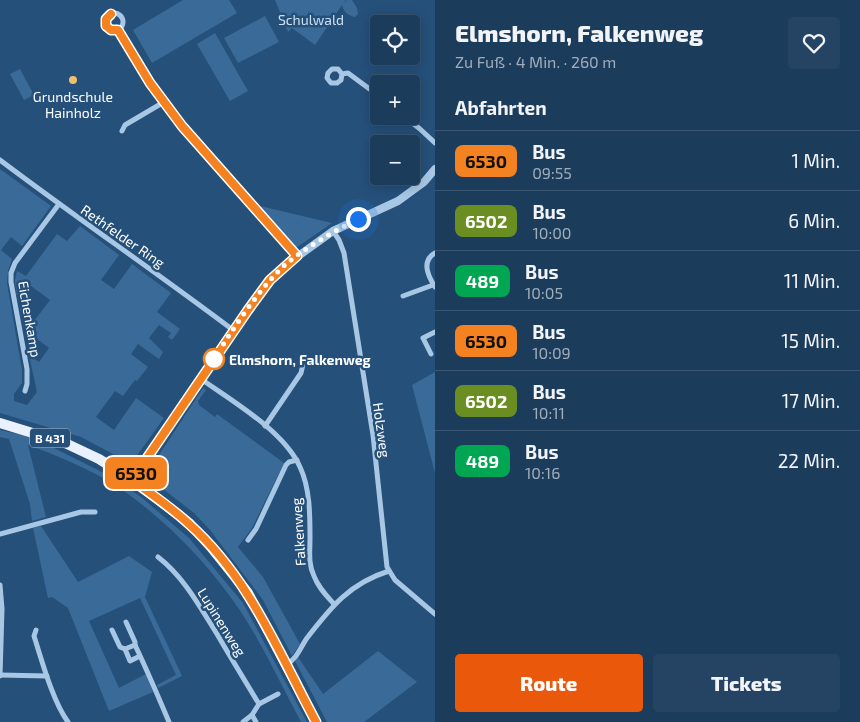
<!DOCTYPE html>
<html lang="de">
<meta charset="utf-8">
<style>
:root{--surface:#1c3c5c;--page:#254362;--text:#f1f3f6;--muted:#a0adbb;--line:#3a5672;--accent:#ea580c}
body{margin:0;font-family:"Exo 2",sans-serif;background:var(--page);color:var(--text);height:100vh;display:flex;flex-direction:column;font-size:19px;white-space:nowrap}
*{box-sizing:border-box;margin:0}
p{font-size:16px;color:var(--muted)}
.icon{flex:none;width:28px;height:28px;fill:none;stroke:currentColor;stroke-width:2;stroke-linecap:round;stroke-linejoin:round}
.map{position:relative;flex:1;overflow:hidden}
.side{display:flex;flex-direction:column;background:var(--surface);width:425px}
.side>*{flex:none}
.badge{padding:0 10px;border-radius:8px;font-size:18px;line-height:32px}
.buttons{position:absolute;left:370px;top:15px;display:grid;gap:10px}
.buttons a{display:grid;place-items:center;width:50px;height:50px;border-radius:5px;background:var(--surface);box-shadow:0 2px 12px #0003,0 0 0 1px var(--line);font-size:25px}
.you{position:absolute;width:25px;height:25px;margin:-12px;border:4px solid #fff;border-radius:50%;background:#1a73e8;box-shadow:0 0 0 8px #1a73e833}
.map>.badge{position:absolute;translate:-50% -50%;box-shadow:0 0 0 2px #fff}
h2{padding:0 20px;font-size:19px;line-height:45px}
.round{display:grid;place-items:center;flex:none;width:52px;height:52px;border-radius:5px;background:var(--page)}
.overview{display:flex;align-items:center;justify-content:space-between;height:85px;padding:0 20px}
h1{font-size:24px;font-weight:800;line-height:38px}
.action{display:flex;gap:10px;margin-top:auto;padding:10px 20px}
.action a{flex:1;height:58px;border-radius:5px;background:var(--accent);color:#fff;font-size:20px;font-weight:800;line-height:58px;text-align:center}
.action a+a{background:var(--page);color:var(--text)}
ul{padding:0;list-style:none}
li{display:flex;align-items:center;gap:15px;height:60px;padding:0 20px;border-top:1px solid var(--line)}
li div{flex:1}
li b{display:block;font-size:19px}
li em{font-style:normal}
li .badge{min-width:55px;font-weight:700;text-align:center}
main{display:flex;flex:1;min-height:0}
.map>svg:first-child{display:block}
</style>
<main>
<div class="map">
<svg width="435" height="722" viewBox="0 0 435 722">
<rect width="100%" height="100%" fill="#25507a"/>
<!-- green -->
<g fill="#396a98">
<path d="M183 0H229L237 13 152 63 133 30Z"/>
<path d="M275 0H346L344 3 347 0H352L357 8 358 14 355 17C347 15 344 12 342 5L315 45 292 28 288 32Z"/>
<path d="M265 16 279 42 238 63 224 38Z"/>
<path d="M215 33 248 91 230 101 197 44Z"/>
<path d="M20 69 34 95 24 100 10 74Z"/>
<path d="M0 169 51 206 22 246 11 237 1 250 12 259 8 271 7 283 22 370V383L14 394V401L27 405 37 392 29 355 39 362 49 348 24 329 20 309 35 320 50 300 27 283 17 296 15 281 17 271 26 276 57 234 67 241 80 226 119 255 101 280 114 289 132 264 171 293 157 312 180 329 172 340 168 337 171 333 159 325 149 338 163 352 159 359 138 344 131 354 148 367 137 381 135 380 123 396 115 391 96 417 114 430 136 398 164 418 133 461 128 462 81 437 0 413Z"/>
<path d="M260 206 332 223 296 248Z"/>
<path d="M435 372V473L412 385Z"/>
<path d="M203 388 206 390 198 401 199 405 215 417 217 414 284 463 252 528 238 547 263 577 300 644 292 656 263 600 210 530 194 513 154 482 151 476V467Z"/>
<path d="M0 430 22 435 46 444 110 476 141 497 189 538 243 603 307 722H301C281 685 264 647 241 612 208 563 166 520 117 486 93 471 54 454 28 445L46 517 32 521 30 504 9 439 0 437Z"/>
<path d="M41 526 78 582 129 556 152 572 145 597 182 676 158 688 157 685 176 675 140 598 89 621 119 688 146 674 153 692 109 711 68 608 52 597 48 598 33 528Z"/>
<path d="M378 651 417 682 364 722H327L295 661 298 657 323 694Z"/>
</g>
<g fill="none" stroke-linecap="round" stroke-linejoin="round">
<!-- minor -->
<g stroke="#a8c7e4" stroke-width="5">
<circle cx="114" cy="22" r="9"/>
<path d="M118 30 150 83 182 126 297 256"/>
<path d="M342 74 341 80 337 83H331L327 78 328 73 332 69H338L342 74 348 73 379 96"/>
<path d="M404 116 420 129 435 143"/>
<path d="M122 131 125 125 164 102"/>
<path d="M0 160C77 218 156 272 233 330"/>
<path d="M333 231 339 240 344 253 373 435 387 567 395 580 435 614"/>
<path d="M435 253C421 261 428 276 435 287"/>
<path d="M403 296 433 285"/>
<path d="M431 354 423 338 435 332"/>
<path d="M201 379C232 401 284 431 300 467 310 488 310 515 310 538 310 551 308 564 314 576 318 587 326 595 334 604"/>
<path d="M25 391 27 384V369L11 282V273L15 263 59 204"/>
<path d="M265 426 301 373 304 360"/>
<path d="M0 534 81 512H95"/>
<path d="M248 540 256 529 286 465 289 462 297 460"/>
<path d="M158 557C184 577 200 607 217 634 231 658 245 681 259 704"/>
<path d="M0 585 2 609 0 676"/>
<path d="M126 622 135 642V645"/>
<path d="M36 630 34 636C42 661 53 702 68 722"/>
<path d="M112 630 120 647 125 649"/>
<path d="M140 656 130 661 125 649 135 645C147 670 158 696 169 722"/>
<path d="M286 665C297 659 300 648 307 638 331 607 350 583 389 571"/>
<path d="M0 675 47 676"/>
<path d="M252 715 256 722"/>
<path d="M243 722 252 715 259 704 278 694"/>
</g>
<!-- tertiary -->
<path stroke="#a8c7e4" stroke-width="8" d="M132 480 233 330 270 280 283 267 333 231 398 201 424 182 435 169"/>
<!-- primary -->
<path stroke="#e8f1fc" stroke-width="10" d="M0 423 65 443 99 459 132 480 189 523 211 547 248 593 316 722"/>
</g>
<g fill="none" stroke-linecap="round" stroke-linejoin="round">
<defs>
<path id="line" d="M111 14 106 19V26L111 30H118L150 83 182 126 297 256 270 280 248 310 132 480C151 494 172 508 189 524 249 577 279 653 316 722"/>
</defs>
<!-- line casing -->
<use href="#line" stroke="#fff" stroke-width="11"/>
<!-- line -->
<use href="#line" stroke="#f58220" stroke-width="8"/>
<!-- walk -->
<path stroke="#fff" stroke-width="5" stroke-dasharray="0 9" d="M214 359C232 330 261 286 286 264 308 246 333 232 358 219"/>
</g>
<!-- markers -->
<circle fill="#edc06d" stroke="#25507a" stroke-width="2" cx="73" cy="80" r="5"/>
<circle fill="#fff" stroke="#f58220" stroke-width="2.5" cx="214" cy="359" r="10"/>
<g text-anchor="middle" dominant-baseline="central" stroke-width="5" stroke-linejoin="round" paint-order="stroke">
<!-- shield labels -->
<rect fill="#25507a" stroke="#becad7" stroke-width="1" x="30" y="428.5" width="40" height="19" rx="4"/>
<g font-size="12" font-weight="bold" fill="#fff">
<text x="50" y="438">B 431</text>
</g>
<!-- park labels -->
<g font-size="14" fill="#cbe0f3" stroke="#25507a">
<text x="311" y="19">Schulwald</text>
</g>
<!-- poi labels -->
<g font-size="14" fill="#fff" stroke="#25507a">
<text x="73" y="96">Grundschule<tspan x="73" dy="16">Hainholz</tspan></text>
</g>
<!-- street labels -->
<g font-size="14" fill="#fff" stroke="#25507a">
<text transform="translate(123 236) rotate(35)">Rethfelder Ring</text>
<text transform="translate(30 319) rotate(80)">Eichenkamp</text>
<text transform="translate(382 430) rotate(82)">Holzweg</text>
<text transform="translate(298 532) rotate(-94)">Falkenweg</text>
<text transform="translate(222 622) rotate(58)">Lupinenweg</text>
</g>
<!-- stop labels -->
<g font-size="14" font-weight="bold" fill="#fff" stroke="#25507a" text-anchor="start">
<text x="229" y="359">Elmshorn, Falkenweg</text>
</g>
</g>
</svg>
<div class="buttons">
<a><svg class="icon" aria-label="locate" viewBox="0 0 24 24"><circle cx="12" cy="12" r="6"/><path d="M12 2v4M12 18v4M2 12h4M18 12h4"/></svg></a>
<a>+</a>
<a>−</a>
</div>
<div class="you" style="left:358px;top:219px"></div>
<b class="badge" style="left:136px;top:473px;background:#f58220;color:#111">6530</b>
</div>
<section class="side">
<div class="overview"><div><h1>Elmshorn, Falkenweg</h1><p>Zu Fuß · 4 Min. · 260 m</p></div><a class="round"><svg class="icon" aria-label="heart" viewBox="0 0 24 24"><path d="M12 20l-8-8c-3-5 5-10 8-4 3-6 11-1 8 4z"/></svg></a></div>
<h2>Abfahrten</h2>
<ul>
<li><span class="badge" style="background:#f58220;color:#111">6530</span><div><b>Bus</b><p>09:55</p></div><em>1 Min.</em></li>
<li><span class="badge" style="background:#6b8e23;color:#fff">6502</span><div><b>Bus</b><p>10:00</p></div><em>6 Min.</em></li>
<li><span class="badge" style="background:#00a651;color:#fff">489</span><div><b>Bus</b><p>10:05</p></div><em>11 Min.</em></li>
<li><span class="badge" style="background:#f58220;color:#111">6530</span><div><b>Bus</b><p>10:09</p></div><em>15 Min.</em></li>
<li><span class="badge" style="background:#6b8e23;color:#fff">6502</span><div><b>Bus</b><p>10:11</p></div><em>17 Min.</em></li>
<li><span class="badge" style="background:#00a651;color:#fff">489</span><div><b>Bus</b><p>10:16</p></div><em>22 Min.</em></li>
</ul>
<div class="action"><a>Route</a><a>Tickets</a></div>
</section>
</main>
